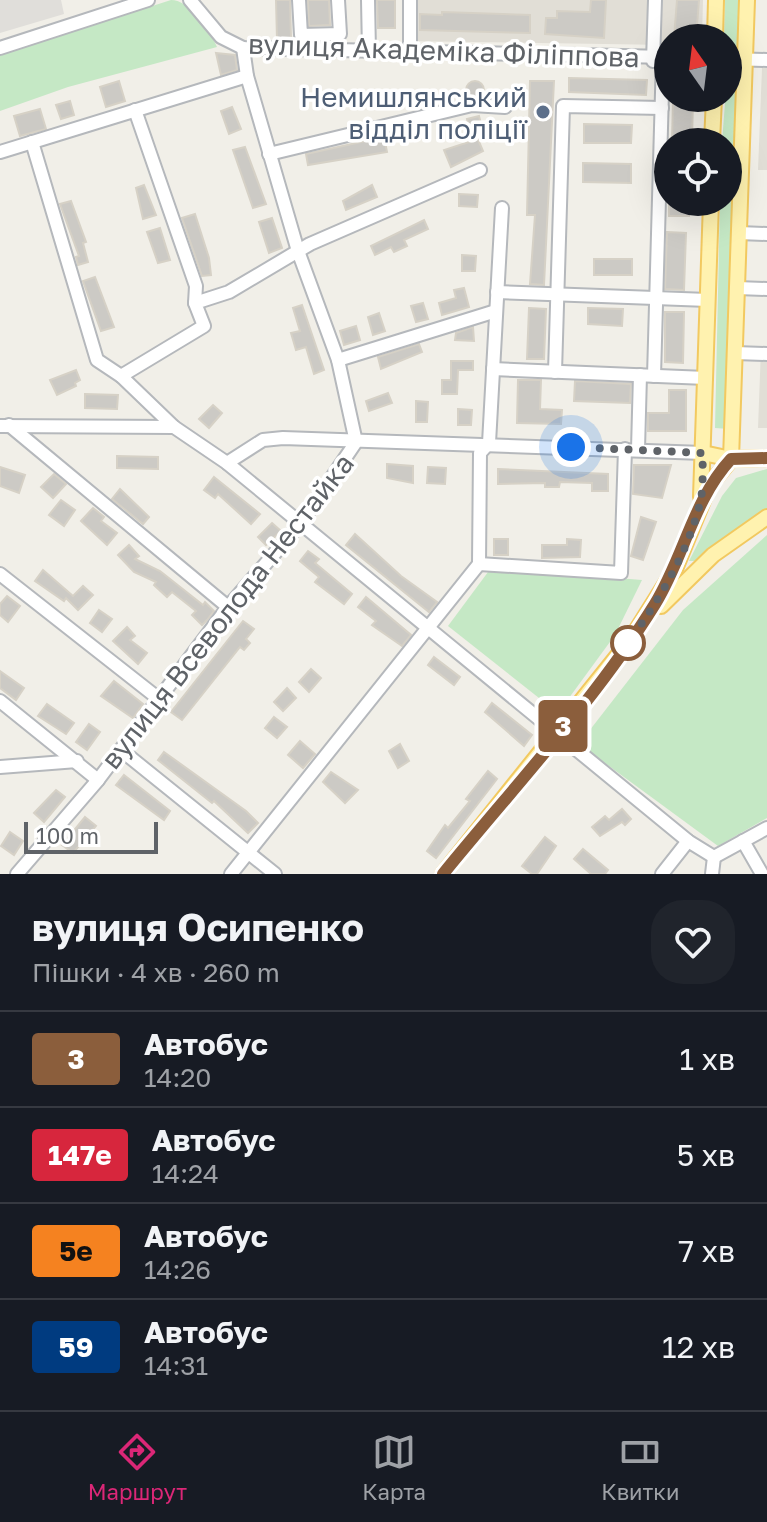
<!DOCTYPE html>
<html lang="uk">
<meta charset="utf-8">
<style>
:root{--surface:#171b24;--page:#20242c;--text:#f1f3f6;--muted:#9ea1a6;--line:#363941;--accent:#db2777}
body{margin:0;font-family:"Golos Text",sans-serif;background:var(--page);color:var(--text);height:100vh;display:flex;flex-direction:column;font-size:30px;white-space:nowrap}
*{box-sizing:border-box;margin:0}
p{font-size:26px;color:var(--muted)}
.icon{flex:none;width:44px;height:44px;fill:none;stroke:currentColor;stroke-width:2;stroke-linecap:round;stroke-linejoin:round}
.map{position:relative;height:874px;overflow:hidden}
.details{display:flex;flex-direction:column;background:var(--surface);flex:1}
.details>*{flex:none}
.badge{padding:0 16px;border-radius:6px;font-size:28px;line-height:52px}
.needle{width:52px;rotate:346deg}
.fabs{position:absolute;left:654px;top:24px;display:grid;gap:16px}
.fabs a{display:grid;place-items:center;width:88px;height:88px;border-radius:50%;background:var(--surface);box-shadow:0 8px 32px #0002;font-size:40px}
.scale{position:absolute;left:24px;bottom:20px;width:134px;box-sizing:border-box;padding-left:8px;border:4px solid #5f6368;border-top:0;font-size:22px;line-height:28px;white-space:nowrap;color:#5f6368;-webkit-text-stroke:6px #fff;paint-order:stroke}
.you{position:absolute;width:40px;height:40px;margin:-20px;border:6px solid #fff;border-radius:50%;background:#1a73e8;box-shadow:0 0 0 12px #1a73e833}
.map>.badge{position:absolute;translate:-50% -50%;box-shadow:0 0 0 4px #fff}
.round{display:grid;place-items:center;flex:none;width:84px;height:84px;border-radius:32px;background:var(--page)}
.summary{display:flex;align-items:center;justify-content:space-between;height:136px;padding:0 32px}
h1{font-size:38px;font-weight:700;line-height:60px}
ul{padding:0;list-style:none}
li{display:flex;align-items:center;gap:24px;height:96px;padding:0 32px;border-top:2px solid var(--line)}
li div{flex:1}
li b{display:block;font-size:30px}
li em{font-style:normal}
li .badge{min-width:88px;font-weight:700;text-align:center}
.menu{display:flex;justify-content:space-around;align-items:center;height:112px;border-top:2px solid var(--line);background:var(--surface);font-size:22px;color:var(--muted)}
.menu a{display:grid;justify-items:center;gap:4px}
.menu .on{color:var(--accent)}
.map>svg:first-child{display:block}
</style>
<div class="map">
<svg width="767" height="874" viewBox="0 0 767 874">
<rect width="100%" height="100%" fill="#f1efe8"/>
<!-- industrial -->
<path fill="#e0deda" d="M0 0H61L64 14 0 33Z"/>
<!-- education -->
<g fill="#e1ded6">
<path d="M402 0H703L702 38H668V45L402 41Z"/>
<path d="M762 68H767V170H758Z"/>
<path d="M761 348H767V428H758Z"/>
</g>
<!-- green -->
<g fill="#c5e8c5">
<path d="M171 0C190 0 210 30 217 47L68 87 0 111V55Z"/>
<path d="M725 0H741L737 54H728V38H724Z"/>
<path d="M728 64 739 67 729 429 715 428 720 202H728V142H722Z"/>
<path d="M767 469V511L695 561H689L722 496 736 478Z"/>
<path d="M767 535V818L718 846 579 744 683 610Z"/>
<path d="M491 568 642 580 615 635 558 713 448 626Z"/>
</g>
<!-- building -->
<g fill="#cccac5" stroke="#d6d1c6" stroke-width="2">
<path d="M276 0H290L291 38 277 39Z"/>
<path d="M308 0H329L330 25 309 26Z"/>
<path d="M377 0H395V28H378Z"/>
<path d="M591 0H606L604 38 545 34 546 18H557V11L590 12Z"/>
<path d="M677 0H699L696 38H674Z"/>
<path d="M442 12 530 15V33L420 30V14L442 15Z"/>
<path d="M216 53 235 55 237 70 221 75Z"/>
<path d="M569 78 647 80 646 95 569 92Z"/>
<path d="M119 81 125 101 106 107 100 87Z"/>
<path d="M530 81H554L544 285 530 284 535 215H527Z"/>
<circle cx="475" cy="90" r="9"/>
<path d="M673 98H693L692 142H672Z"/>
<path d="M70 101 74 115 61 119 56 105Z"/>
<path d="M232 107 241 129 229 134 221 111Z"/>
<path d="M40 109 46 129 20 136 14 116Z"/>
<path d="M479 116 482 128 474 130 483 151 451 167 444 150 472 141 467 119Z"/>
<path d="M584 124 632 125 631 143H584Z"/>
<path d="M384 137 387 152 308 165 306 154Z"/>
<path d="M245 147 266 204 253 208 233 150Z"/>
<path d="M583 163 631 164V183L583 182Z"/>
<path d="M144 185 156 215 143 219 136 188Z"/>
<path d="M372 185 377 197 346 210 343 201Z"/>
<path d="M459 194 478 195 477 207 459 206Z"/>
<path d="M71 201 86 242 83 243 88 262 78 265 76 257 79 256 60 204Z"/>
<rect x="669" y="202" width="20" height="14"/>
<path d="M195 214 209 258 211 275 202 276 182 218Z"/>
<path d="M272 218 282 248 269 253 259 222Z"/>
<path d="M424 220 428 229 404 240 407 246 394 252 391 247 375 255 371 246Z"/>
<path d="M160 228 170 260 158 263 147 232Z"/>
<path d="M667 232 686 233 684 290 665 289Z"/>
<path d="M462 255 476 256 475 271H462Z"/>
<rect x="594" y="259" width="38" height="16"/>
<path d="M95 277 114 327 101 331 83 281Z"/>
<path d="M464 288 469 307 442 315 439 303 456 298 454 290Z"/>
<path d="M423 303 428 319 416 322 411 306Z"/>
<path d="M302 305 324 370 314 374 306 347 296 350 291 333 300 331 293 308Z"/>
<path d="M529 308 546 309 544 359H527Z"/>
<path d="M588 308 623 309 622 326 588 324Z"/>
<path d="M665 312H684L683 363 665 362Z"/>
<path d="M379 313 385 331 373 335 368 317Z"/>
<path d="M356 326 360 340 344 345 340 331Z"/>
<path d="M473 327 474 341 455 340 456 333Z"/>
<path d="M419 344 422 352 381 369 378 357Z"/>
<path d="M451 361H473V370H458L457 394H442V380H451Z"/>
<path d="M76 370 80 380 75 383 76 386 57 395 50 380Z"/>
<path d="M518 380H541L540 409 562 410 561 424 517 423Z"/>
<path d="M575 381 631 384 630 403 574 401Z"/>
<path d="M669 390H686V431H648V413H669Z"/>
<path d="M388 393 392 403 369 411 366 401Z"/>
<path d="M85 394 118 395 117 409 85 408Z"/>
<path d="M416 401 428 402 427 422H416Z"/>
<path d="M213 405 222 413 209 428 199 419Z"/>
<path d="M458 409 472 410 471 425H458Z"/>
<path d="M117 456 158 457V469L117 468Z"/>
<path d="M387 464 413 466V483L387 478Z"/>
<path d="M634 465H671L662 498 633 494Z"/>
<path d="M0 467 25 475 19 493 0 486Z"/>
<path d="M428 467 446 468 445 484 427 483Z"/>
<path d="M498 469 608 474V491H592V483L560 482 559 487H545V483L498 484Z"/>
<path d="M54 474 66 484 53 498 41 487Z"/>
<path d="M214 477 260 514 251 524 218 494 215 498 204 490Z"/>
<path d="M120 489 149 517 143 524 112 499Z"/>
<path d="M61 500 75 510 64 526 49 515Z"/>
<path d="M93 508 104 517 101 521 117 533 107 545 81 521Z"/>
<path d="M641 517 656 522 643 560 631 556Z"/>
<path d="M272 523 281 531 266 545 258 537Z"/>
<path d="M355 534 401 576 437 602 429 612 346 545Z"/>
<rect x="494" y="539" width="14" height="16"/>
<path d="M567 539 581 540 580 557 542 558V545H567Z"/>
<path d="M129 545 139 556 135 559 160 571 203 605 205 602 214 611 207 620 202 625 192 615 196 611 172 592 167 597 154 585 156 582 134 572 118 555Z"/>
<path d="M308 551 319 559 315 563 352 594 344 604 315 582 319 577 300 561Z"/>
<path d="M43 570 73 596 83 586 93 595 78 610 66 598 64 601 35 581Z"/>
<path d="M7 596 20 606 8 622 0 615V604Z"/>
<path d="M366 597 411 635 402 646 372 625 376 621 358 607Z"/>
<path d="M99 610 112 619 102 632 90 623Z"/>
<path d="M243 621 254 629 246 639 250 643 244 650 240 647 182 720 171 712Z"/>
<path d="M127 627 135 636 130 640 147 653 138 664 113 641Z"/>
<path d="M434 657 460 677 454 685 428 665Z"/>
<path d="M311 669 321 678 309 692 299 682Z"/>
<path d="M0 671 24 688 16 700 0 688Z"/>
<path d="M114 681 143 704 133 718 101 696Z"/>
<path d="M287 688 296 698 283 711 274 702Z"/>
<path d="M492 703 532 735 524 746 485 712Z"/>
<path d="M47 704 74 723 66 734 38 716Z"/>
<path d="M274 717 287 727 277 738 265 728Z"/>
<path d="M89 724 100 732 87 750 76 742Z"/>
<path d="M300 741 315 754 303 768 288 755Z"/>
<path d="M400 744 409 761 398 768 389 751Z"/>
<path d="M164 752 246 811 258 823 248 833 214 801 212 803 158 760Z"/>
<path d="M488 771 497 779 436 858 427 851 445 825 448 828 470 801 466 799Z"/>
<path d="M331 772 358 790 345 803 323 782Z"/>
<path d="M124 775 170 811 164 820 116 785Z"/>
<path d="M56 790 65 797 44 822 34 813Z"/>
<path d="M622 809 631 819 625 825 622 822 600 836 592 827 605 816 609 820Z"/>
<path d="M85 817 96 826 73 853 62 845Z"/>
<path d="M10 832 23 841 14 855 1 846Z"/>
<path d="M545 837 556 846 537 874H532L522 866Z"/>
<path d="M583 849 608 870 605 874H591L574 859Z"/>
</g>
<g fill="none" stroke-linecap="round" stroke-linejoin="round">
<defs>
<g id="minor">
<path d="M190 0 221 37 243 48 668 57"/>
<path d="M299 0 301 35 340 34 338 0"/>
<path d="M368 0 369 51"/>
<path d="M410 0V52"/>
<path d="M0 48 148 0"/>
<path d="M728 59 767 60"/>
<path d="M653 61 655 0"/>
<path d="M135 110 196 286 195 303"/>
<path d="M32 142 97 360 121 376 174 427 227 463 688 841 714 857 767 828"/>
<path d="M0 152 247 76"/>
<path d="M269 154 472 105 505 107"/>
<path d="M739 233 767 234"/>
<path d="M737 288 767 289"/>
<path d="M497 292 708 300"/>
<path d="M735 353 767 354"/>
<path d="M338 360 496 311"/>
<path d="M493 369 706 378"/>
<path d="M555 372 563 106 662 108"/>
<path d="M121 376 204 326 195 303 229 292 310 244 480 170"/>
<path d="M654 376 663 57"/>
<path d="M9 425 228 607"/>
<path d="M0 426 174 427"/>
<path d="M638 449 640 375"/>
<path d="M227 463 263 440 283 438 703 453"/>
<path d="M479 564 621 573 625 449"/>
<path d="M0 574 159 699"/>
<path d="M0 701 98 780"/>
<path d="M121 750 275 874"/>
<path d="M0 767 77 761"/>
<path d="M743 841 762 874"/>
<path d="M17 874 98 780 228 607 301 523 356 442 338 360 298 251 247 76 243 48"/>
<path d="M231 874 479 564 480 453 489 443 502 208"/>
<path d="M662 874 688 841"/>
<path d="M712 874 714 857"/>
</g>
<g id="major">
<path d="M715 38 716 0"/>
<path d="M712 142 714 98"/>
<path d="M703 453 731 459 767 458"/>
<path d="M731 459 747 0"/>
<path d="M701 497 711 202"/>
<path d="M661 606 713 555 767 517"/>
<path d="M443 874 631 639 675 569 709 486 731 459"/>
</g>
</defs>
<!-- minor casing -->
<use href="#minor" stroke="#b5b8bc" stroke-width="16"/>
<!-- major casing -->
<use href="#major" stroke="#f2c960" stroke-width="18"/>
<!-- minor -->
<use href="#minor" stroke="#fff" stroke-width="12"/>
<!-- major -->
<use href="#major" stroke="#fff2af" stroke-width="14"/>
</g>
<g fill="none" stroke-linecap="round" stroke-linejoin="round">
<defs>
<path id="line" d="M443 874C513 788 597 698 655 604 684 557 693 500 731 459L767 458"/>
</defs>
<!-- line casing -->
<use href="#line" stroke="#fff" stroke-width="18"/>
<!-- line -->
<use href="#line" stroke="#8b5e3c" stroke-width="12"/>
<!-- walk -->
<path stroke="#5f6368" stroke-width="8" stroke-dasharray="0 14.4" d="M571 447 703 453C702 469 704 487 700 503 688 554 655 606 628 643"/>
</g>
<!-- markers -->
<circle fill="#5c6f8a" stroke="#fff" stroke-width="3" cx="543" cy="112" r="8"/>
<circle fill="#fff" stroke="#8b5e3c" stroke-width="4" cx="628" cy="643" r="16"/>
<g text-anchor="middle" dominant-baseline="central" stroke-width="7" stroke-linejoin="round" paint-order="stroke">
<!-- street labels -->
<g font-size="28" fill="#5f6368" stroke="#fff">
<text transform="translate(444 50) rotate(2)">вулиця Академіка Філіппова</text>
<text transform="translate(227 611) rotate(-52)">вулиця Всеволода Нестайка</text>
</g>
<!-- service labels -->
<g font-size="28" fill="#4e5e75" stroke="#fff" text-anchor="end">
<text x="527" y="96">Немишлянський<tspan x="527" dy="32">відділ поліції</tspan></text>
</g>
</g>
</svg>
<div class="fabs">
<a><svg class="needle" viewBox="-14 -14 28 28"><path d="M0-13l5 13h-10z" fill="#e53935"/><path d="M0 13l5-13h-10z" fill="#9ea1a6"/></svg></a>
<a><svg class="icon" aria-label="locate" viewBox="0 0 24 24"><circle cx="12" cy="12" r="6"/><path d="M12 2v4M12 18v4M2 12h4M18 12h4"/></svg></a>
</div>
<div class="scale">100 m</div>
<div class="you" style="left:571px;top:447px"></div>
<b class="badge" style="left:563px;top:726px;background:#8b5e3c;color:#fff">3</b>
</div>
<section class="details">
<div class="summary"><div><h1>вулиця Осипенко</h1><p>Пішки · 4 хв · 260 m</p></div><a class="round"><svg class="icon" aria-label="heart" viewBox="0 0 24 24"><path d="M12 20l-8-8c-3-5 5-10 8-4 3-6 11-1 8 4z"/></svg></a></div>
<ul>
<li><span class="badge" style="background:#8b5e3c;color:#fff">3</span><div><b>Автобус</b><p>14:20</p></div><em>1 хв</em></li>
<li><span class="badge" style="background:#d7263d;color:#fff">147е</span><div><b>Автобус</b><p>14:24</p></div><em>5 хв</em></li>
<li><span class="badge" style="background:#f58220;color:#111">5е</span><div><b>Автобус</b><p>14:26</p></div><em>7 хв</em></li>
<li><span class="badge" style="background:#003b80;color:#fff">59</span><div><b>Автобус</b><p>14:31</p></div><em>12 хв</em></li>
</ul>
</section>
<nav class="menu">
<a class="on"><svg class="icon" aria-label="directions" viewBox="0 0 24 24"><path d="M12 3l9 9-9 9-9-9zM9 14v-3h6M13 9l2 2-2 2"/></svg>Маршрут</a>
<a><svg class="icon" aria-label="map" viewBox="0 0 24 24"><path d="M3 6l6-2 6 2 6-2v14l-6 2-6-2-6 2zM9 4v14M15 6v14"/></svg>Карта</a>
<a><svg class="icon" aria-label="tickets" viewBox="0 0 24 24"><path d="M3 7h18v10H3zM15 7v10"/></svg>Квитки</a>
</nav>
